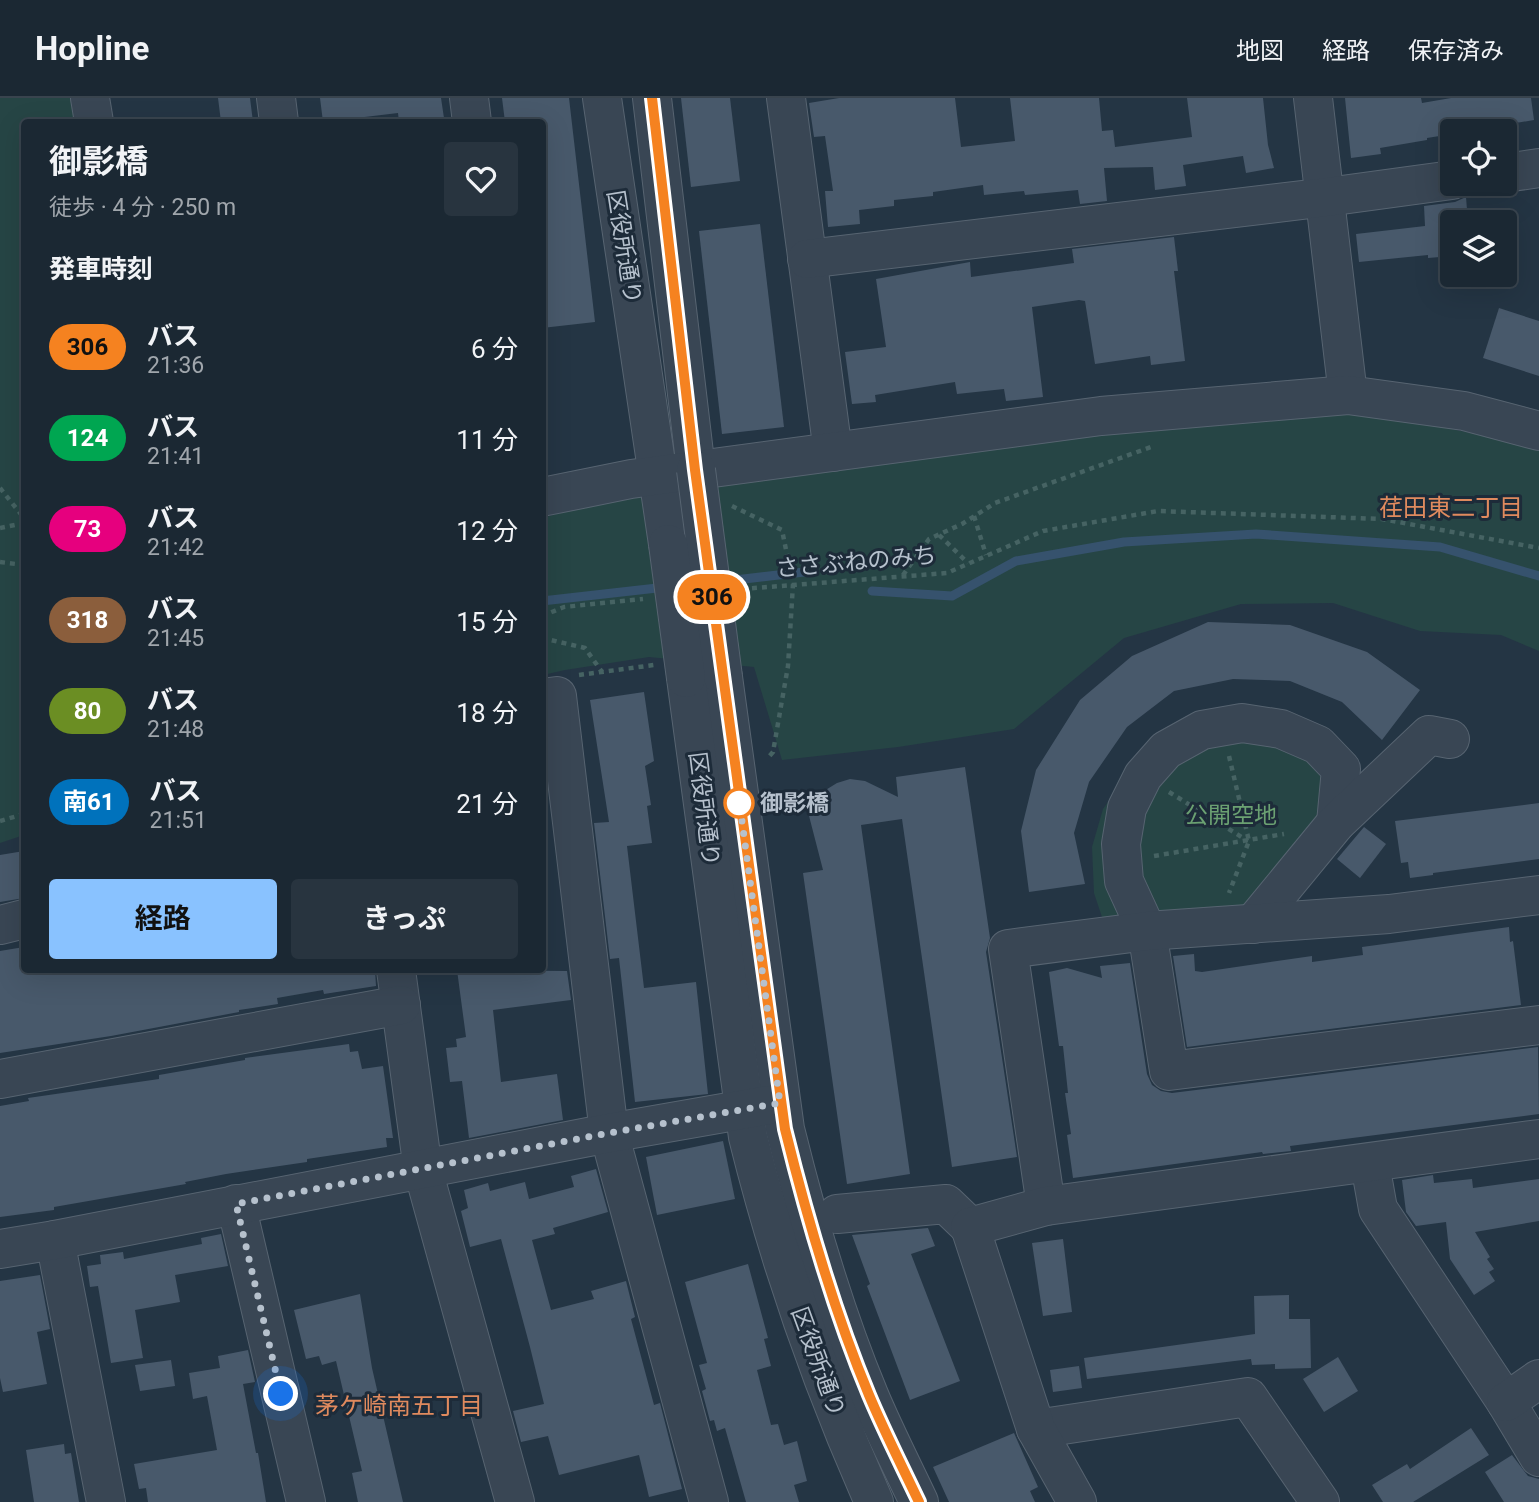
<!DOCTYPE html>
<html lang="ja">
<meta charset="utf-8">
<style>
:root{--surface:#1b2833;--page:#28343f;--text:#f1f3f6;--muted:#a0a6ac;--line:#39444e;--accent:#89c2ff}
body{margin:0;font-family:Roboto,"Noto Sans JP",sans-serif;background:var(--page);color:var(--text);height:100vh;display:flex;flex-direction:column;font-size:26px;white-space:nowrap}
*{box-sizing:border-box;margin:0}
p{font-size:23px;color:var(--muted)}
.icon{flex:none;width:38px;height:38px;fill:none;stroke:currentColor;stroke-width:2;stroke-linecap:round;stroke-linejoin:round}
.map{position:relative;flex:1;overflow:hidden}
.panel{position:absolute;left:21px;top:21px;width:525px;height:854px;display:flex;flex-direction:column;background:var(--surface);border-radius:7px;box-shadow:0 7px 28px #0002,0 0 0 2px var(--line)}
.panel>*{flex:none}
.badge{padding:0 14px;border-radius:23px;font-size:24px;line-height:46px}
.fabs{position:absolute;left:1440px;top:21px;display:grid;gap:14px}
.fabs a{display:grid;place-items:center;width:77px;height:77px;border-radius:7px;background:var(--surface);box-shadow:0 7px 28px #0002,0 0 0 2px var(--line);font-size:35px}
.you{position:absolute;width:35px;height:35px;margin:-18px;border:5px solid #fff;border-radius:50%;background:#1a73e8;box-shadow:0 0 0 10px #1a73e833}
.map>.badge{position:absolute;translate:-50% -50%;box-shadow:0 0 0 4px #fff}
h2{padding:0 28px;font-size:26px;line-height:63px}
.round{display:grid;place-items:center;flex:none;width:74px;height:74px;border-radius:7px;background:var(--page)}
.summary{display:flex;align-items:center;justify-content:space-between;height:119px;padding:0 28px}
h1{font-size:33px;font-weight:700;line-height:52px}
.button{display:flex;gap:14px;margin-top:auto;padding:14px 28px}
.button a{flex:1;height:80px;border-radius:7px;background:var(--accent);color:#111;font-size:28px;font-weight:700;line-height:80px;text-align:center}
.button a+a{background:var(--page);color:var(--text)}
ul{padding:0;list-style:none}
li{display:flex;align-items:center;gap:21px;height:91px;padding:0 28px}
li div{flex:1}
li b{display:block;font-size:26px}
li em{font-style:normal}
li .badge{min-width:77px;font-weight:700;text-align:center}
header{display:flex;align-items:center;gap:42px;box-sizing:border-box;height:98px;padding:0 35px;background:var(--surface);border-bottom:2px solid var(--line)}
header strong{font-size:33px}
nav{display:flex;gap:38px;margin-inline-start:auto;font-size:24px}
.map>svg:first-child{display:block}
</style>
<header>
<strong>Hopline</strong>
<nav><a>地図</a><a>経路</a><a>保存済み</a></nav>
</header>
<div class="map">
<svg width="1539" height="1404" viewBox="0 0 1539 1404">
<rect width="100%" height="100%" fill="#243544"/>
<!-- green -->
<g fill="#264545">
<path d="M0 0H80L84 24H24V737L0 745Z"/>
<path d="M1359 312 1519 345 1539 352V553L1501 537 1420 533 1333 505 1241 506 1124 540 1014 631 898 649 782 662 754 569 649 559 565 572 543 577V420L621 397 1009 346Z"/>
<path d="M1186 626 1350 663 1280 813 1106 831 1094 795 1092 749 1103 711 1146 651Z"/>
</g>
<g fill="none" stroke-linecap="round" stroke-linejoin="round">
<!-- stream -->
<g stroke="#36526d" stroke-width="9">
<path d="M718 484 804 474"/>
<path d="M872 493 952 498 1016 463 1124 444 1256 436 1440 449 1539 478"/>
<path d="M542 503 666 489"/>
</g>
</g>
<!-- building -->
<g fill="#48596b">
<path d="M218 0H250L253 24H221Z"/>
<path d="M320 0H441L444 20 399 24 398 15 323 24Z"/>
<path d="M502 0H569L595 224 542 230V24H505Z"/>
<path d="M681 0H730L740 83 691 89Z"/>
<path d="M839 0H955L961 49 1015 43 1010 0H1099L1102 33 1113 32 1115 49 1192 39 1187 0H1263L1268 47 1274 70 1246 75 1243 58 1183 67 1186 88 1155 92 1153 69 1104 70 1107 103 1080 106 1078 92 1025 97 1024 93 984 97 983 87 933 94V98L894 102V108L859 112 860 126 828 129 825 93H833L825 38 814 39 809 5Z"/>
<path d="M1345 0H1421L1422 5 1451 0H1531L1534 22 1469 33H1452V36L1427 40V42L1380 50 1381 56 1351 60Z"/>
<path d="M1466 99 1468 124H1452V158L1428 160V157L1359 164 1356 136 1425 128 1424 108 1455 104Z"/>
<path d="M760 126 784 329 722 336 699 133Z"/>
<path d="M1174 139 1178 173H1174L1185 263 1151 267 1150 258 1095 266 1085 203 1079 202 1032 209 1043 299 1006 303 1004 291 957 296 955 284 875 297 876 304 852 306 845 254 886 249 876 181 970 164 971 179 1074 165 1072 151Z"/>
<path d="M1499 210 1539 223V278L1483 260Z"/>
<path d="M1208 524 1290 527 1367 554 1420 592 1382 642 1342 604 1290 583 1233 581 1174 593 1127 629 1089 684 1074 735 1085 786 1029 794 1021 733 1036 672 1080 602 1132 558Z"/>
<path d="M644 594 654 663 645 668 651 707 647 708 652 745 627 748 644 890 696 884 708 996 635 1004 619 860 610 861 594 725 609 724 590 602Z"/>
<path d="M965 669 990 840 986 854 1017 1059 952 1069 902 721 861 727 910 1076 847 1086 803 775 823 772 808 714 824 693 837 685 850 681 865 683 898 699 896 679Z"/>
<path d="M1539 705V761L1433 775V777L1410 780 1408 764 1401 765 1395 723Z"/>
<path d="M1364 729 1386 746 1360 780 1337 761Z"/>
<path d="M24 753V800L0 804V757Z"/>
<path d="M1509 829 1510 844 1513 843 1521 907 1187 949 1173 858 1194 856 1195 873 1202 874 1312 858V864L1363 857 1362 849Z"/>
<path d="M24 849V872H375L376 888 324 896 323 892 277 900 278 906 239 912V914L111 938 0 955V853Z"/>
<path d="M1130 865 1147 976 1152 987 1161 993 1172 995 1538 949 1539 1016 1290 1048 1291 1053 1263 1056 1262 1054 1073 1080 1067 1037 1071 1036 1065 995H1068L1063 948H1059L1049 874 1067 870 1102 880 1100 868Z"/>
<path d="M457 872 567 873 571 902 493 912 501 984 557 976 563 1022 469 1040 462 983 450 984 446 950 457 949 456 941 466 939Z"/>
<path d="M349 946 350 954 358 953 362 971 383 968 393 1040H386L387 1049 307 1061V1064L226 1076 185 1084 186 1086 54 1109V1112L0 1119V1008L29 1003 28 1000 159 981V977L245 962V960Z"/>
<path d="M723 1043 735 1101 657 1117 646 1059Z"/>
<path d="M596 1071 608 1114 553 1130 555 1136 532 1142 551 1212 594 1201 591 1193 626 1183 635 1219 631 1221 654 1307 660 1305 682 1391 649 1399 639 1357 559 1377 548 1338 521 1344 513 1313 544 1306 530 1249 501 1141 470 1149 461 1113 468 1110 464 1092 488 1085 490 1093 525 1084 529 1101 574 1089 571 1078Z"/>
<path d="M1433 1077 1434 1085 1472 1081 1473 1090 1539 1081V1123L1475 1134 1490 1159 1487 1161 1494 1171 1489 1174 1495 1183 1474 1197 1450 1161 1446 1124 1416 1128 1406 1114 1402 1082Z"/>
<path d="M928 1130 935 1148 911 1156 960 1283 910 1302 867 1188 870 1186 852 1137Z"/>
<path d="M221 1136 228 1168 175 1177 180 1204 135 1212 143 1260 111 1265 98 1188 90 1189 87 1168 101 1166 100 1157 123 1154 124 1161 202 1146 201 1140Z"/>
<path d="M1063 1141 1072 1214 1043 1218 1032 1145Z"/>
<path d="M748 1166 768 1240 764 1241 771 1268 757 1272 771 1327 778 1326 784 1347 797 1343 807 1383 794 1387 799 1404H746L725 1330 717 1333 714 1322 710 1323 702 1293 706 1291 699 1267 707 1265 685 1184Z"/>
<path d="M40 1177 50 1231 37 1234 47 1286 3 1294 0 1280V1183Z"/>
<path d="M360 1196 372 1270 403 1404H358L352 1375 362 1373 336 1263 322 1267 319 1258 306 1261 294 1212Z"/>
<path d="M1289 1197V1221H1310L1311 1270 1275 1271V1266L1252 1267 1251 1261 1087 1281 1084 1260 1255 1236 1254 1198Z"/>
<path d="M248 1252 255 1284 243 1286 256 1355H258L266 1404H148L146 1390 139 1391 134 1366 217 1352 207 1298 193 1301 189 1275 220 1270 218 1258Z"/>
<path d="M1338 1259 1358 1293 1324 1314 1303 1281Z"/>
<path d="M171 1262 175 1288 140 1293 135 1267Z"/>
<path d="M1079 1268 1082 1290 1053 1294 1050 1272Z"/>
<path d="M1471 1330 1489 1357 1413 1404H1383L1372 1387 1407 1366 1410 1371Z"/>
<path d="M1014 1335 1038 1389 1030 1393 1035 1404H949L933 1369Z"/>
<path d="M64 1346 65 1356 71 1355 79 1404H34L26 1352Z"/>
<path d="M1512 1357 1528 1378 1539 1381V1404H1504L1485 1374Z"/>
</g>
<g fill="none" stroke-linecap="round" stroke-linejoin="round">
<defs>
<g id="minor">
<path d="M90 0 94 24"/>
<path d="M276 0 279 24"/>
<path d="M469 0 472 24"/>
<path d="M602 0 668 446"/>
<path d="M652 0 696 372"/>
<path d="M786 0 833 354"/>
<path d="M1313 0 1348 297"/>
<path d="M1505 75 1539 70"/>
<path d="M807 161 1327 99 1452 82"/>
<path d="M542 399 631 381 1101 318 1348 297 1464 313 1539 333"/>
<path d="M723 579 785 1031C807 1120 833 1211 869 1297 884 1333 902 1368 919 1404"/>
<path d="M686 580 748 1039C779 1164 822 1287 874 1404"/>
<path d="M542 600 557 598 609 1035 709 1404"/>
<path d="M1336 725 1341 671 1318 647 1281 631 1242 625 1202 632 1166 652 1143 678 1127 710 1121 746 1124 783 1147 833 1169 973 1539 927"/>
<path d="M1253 826 1336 725 1429 637 1450 641"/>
<path d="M0 827 24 821"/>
<path d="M396 872 423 1072 515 1404"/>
<path d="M0 981 401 907"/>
<path d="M1370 1066 1378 1111 1506 1304 1539 1359"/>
<path d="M236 1106 306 1404"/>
<path d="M1046 1108 1008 851 1147 833 1389 816 1539 797"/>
<path d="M837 1116 946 1106 970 1129"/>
<path d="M55 1142 106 1404"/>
<path d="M0 1151 55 1142 609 1035 769 1007"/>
<path d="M1506 1304 1539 1281"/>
<path d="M1036 1331 1248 1299 1320 1404"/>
<path d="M1077 1404 1036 1331 970 1129 1046 1108 1539 1041"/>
</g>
</defs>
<!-- minor casing -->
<use href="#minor" stroke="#576471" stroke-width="40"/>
<!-- path -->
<g stroke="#466363" stroke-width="4.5" stroke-dasharray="5 5" stroke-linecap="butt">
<path d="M0 390 24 420"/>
<path d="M732 408 782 432 793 486 788 568 773 654 767 661"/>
<path d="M974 418 986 457"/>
<path d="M0 430 24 425"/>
<path d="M939 437 968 465"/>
<path d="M0 464 24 467"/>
<path d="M903 477 929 441 962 426 995 405 1151 349"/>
<path d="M742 491 947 475 1043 433 1158 413 1382 421 1539 450"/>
<path d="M542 518 564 509 643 501"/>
<path d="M542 540 585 550 602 574"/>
<path d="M579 577 654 567"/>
<path d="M1229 658 1249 743 1229 795"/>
<path d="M1169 694 1248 743"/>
<path d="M0 723 24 716"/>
<path d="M1154 758 1284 736"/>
</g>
<!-- minor -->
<use href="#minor" stroke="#394654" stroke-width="38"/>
<defs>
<g id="minor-bridge">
<path d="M696 372 723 579"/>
<path d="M668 446 686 580"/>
</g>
</defs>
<!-- minor-bridge casing -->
<use href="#minor-bridge" stroke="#576471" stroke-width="40" stroke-linecap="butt"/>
<!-- minor-bridge -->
<use href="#minor-bridge" stroke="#394654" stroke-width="38"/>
</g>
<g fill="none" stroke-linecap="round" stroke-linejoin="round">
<defs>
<path id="line" d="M652 0 695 372 785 1031C807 1120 833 1211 869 1297 884 1333 902 1368 919 1404"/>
</defs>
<!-- line casing -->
<use href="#line" stroke="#fff" stroke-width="16"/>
<!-- line -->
<use href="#line" stroke="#f58220" stroke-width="10"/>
<!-- walk -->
<path stroke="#b6c1cd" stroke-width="7" stroke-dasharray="0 12.6" d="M281 1296 236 1106 609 1035 780 1005 739 701V705"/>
</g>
<!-- markers -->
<circle fill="#fff" stroke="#f58220" stroke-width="3.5" cx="739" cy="705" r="14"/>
<g text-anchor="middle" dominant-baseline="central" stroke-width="6" stroke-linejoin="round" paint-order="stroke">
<!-- street labels -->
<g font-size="23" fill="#b6c1cd" stroke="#1d2b39">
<text transform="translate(624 149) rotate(81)">区役所通り</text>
<text transform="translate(856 464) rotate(-5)">ささぶねのみち</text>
<text transform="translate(704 711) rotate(83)">区役所通り</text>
<text transform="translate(818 1264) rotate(70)">区役所通り</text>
</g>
<!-- stop labels -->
<g font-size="23" font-weight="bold" fill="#b6c1cd" stroke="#1d2b39" text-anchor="start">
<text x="760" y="705">御影橋</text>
</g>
<!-- park labels -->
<g font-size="23" fill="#6ba172" stroke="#1d2b39">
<text x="1231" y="717">公開空地</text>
</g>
<!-- neighbourhood labels -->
<g font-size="24" fill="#e08a5e" stroke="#1d2b39">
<text x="1451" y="410">荏田東二丁目</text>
<text x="399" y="1308">茅ケ崎南五丁目</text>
</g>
</g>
</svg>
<div class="fabs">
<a><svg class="icon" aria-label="locate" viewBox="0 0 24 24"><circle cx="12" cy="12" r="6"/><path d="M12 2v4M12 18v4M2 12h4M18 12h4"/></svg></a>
<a><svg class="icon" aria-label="layers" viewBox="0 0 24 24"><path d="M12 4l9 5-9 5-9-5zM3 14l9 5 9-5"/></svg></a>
</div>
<div class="you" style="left:281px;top:1296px"></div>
<b class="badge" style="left:712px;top:499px;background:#f58220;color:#111">306</b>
<section class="panel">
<div class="summary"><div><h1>御影橋</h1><p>徒歩 · 4 分 · 250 m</p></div><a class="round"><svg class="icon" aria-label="heart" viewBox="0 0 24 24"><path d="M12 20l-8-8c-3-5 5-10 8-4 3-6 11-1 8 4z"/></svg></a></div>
<h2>発車時刻</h2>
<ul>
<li><span class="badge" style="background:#f58220;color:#111">306</span><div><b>バス</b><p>21:36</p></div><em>6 分</em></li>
<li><span class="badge" style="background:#00a651;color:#fff">124</span><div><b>バス</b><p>21:41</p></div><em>11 分</em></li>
<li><span class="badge" style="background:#e6007e;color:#fff">73</span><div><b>バス</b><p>21:42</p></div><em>12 分</em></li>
<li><span class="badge" style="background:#8b5e3c;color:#fff">318</span><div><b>バス</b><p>21:45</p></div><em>15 分</em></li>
<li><span class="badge" style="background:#6b8e23;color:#fff">80</span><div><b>バス</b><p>21:48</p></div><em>18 分</em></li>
<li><span class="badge" style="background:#0072bc;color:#fff">南61</span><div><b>バス</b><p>21:51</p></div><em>21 分</em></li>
</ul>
<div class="button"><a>経路</a><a>きっぷ</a></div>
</section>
</div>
